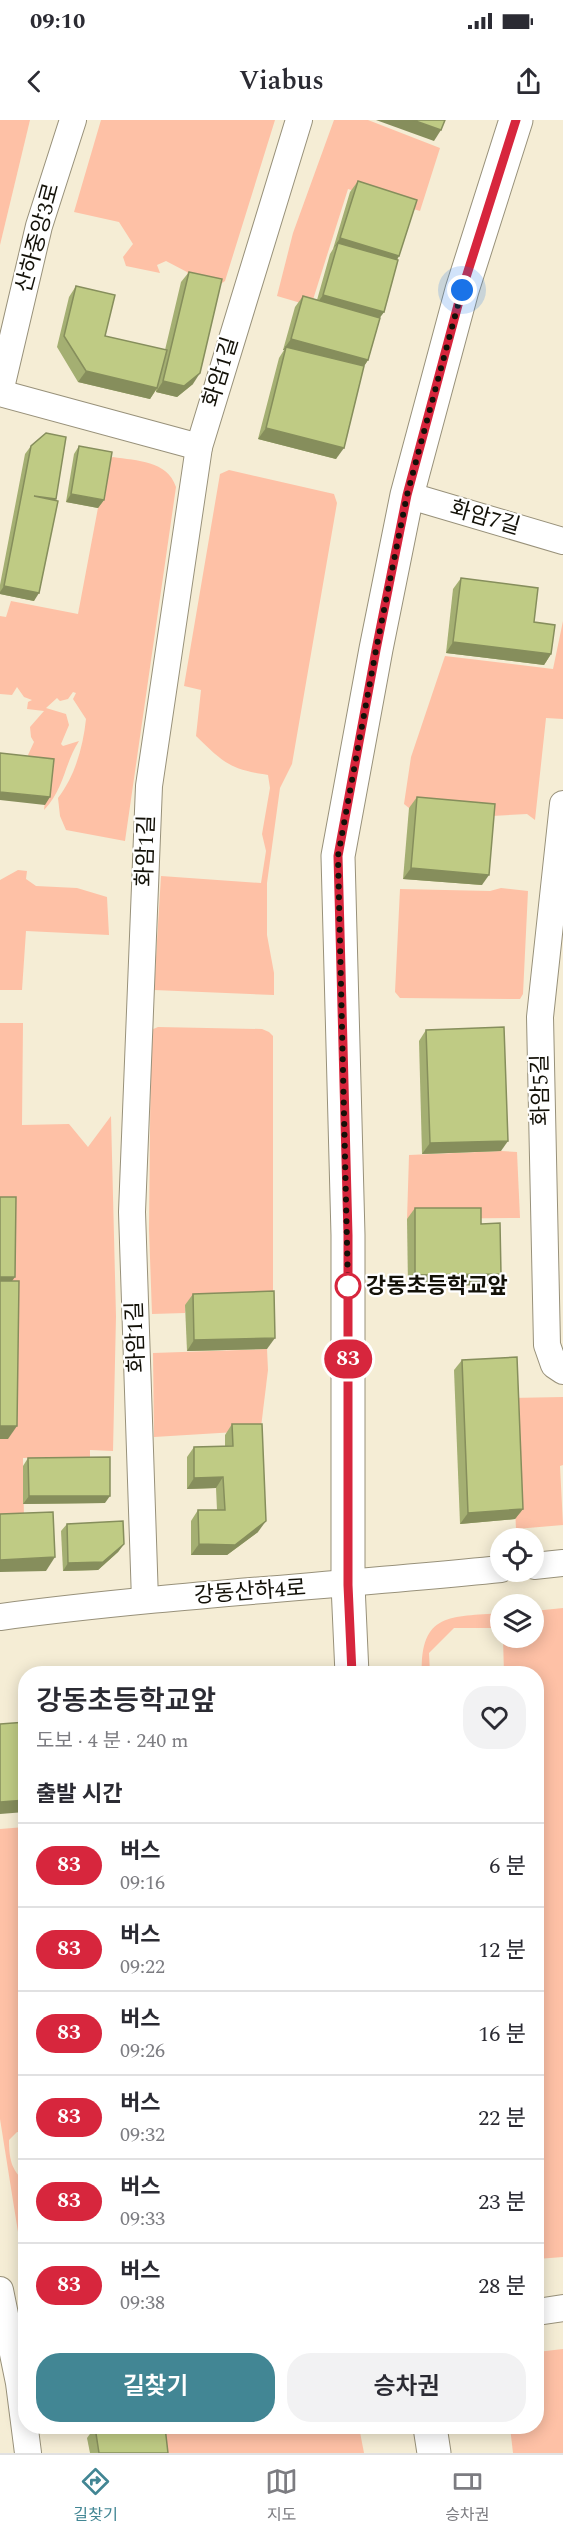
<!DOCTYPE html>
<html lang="ko">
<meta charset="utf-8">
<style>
:root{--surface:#fff;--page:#f2f2f3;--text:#2b2b33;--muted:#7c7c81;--line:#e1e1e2;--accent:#428694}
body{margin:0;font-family:Spectral,"Noto Sans KR",serif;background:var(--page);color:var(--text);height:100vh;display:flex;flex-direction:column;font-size:22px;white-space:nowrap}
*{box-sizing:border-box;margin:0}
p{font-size:20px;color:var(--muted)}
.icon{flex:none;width:33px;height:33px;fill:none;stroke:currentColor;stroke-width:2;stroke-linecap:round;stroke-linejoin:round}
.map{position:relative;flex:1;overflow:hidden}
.drawer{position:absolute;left:18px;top:1546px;width:526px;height:768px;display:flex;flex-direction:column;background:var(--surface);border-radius:24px;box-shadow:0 3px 15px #0003}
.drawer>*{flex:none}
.badge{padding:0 12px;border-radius:20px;font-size:21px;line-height:39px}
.fabs{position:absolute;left:490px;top:1408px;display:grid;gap:12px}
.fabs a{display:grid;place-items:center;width:54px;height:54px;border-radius:50%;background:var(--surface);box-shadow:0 3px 15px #0003;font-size:30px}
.you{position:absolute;width:30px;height:30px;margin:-15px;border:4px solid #fff;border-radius:50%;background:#1a73e8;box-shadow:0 0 0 9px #1a73e833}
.map>.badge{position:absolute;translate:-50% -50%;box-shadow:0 0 0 3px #fff}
h2{padding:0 18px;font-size:22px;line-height:54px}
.round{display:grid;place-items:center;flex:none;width:63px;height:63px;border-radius:24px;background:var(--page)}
.head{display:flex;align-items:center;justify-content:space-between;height:102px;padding:0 18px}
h1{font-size:28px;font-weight:600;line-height:45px}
.button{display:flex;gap:12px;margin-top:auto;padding:12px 18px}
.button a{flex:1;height:69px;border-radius:24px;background:var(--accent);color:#fff;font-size:24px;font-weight:600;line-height:69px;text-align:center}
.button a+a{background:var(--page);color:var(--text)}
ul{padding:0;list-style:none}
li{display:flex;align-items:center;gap:18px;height:84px;padding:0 18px;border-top:2px solid var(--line)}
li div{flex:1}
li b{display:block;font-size:22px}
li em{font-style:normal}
li .badge{min-width:66px;font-weight:700;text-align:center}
.status{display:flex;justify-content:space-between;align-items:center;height:42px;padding:0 30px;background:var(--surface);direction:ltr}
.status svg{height:16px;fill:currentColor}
header{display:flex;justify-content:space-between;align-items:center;height:78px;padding:0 18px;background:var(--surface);font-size:27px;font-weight:600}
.tabs{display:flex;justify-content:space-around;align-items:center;height:84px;border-top:2px solid var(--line);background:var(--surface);font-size:16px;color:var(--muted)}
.tabs a{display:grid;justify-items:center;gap:3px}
.tabs .current{color:var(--accent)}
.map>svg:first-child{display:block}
</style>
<div class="status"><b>09:10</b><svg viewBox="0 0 49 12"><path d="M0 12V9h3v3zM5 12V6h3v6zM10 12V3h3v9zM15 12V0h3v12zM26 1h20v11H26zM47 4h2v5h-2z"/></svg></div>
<header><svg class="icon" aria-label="back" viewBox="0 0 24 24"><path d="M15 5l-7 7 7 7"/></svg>Viabus<svg class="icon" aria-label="share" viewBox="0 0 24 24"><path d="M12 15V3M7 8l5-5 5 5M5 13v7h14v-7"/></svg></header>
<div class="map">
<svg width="563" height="2333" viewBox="0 0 563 2333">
<rect width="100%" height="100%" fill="#f5edd5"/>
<!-- green -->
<g fill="#fec1a6">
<path d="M0 0H30L0 125Z"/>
<path d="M101 0H275L225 161 219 165 190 158 187 152 166 141 157 145 160 153 126 146 123 137 133 124 119 102 74 92Z"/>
<path d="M334 0H368L440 28 420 91 348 69 311 186 277 176 293 113Z"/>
<path d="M113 337C137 341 167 340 176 367L125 721 66 710 60 696 58 678C75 656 83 627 86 599L73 579 76 573 73 572 68 579 60 581 57 578 46 588 66 594 69 605 61 624 63 626 79 621C64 644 65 668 44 690L49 647 32 645 28 635 34 622 31 617 30 607 44 591 27 589 28 582 32 580 24 577 17 567 12 575 0 574V496L6 497 11 481 78 494 107 340Z"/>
<path d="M229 350 334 374 337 383 292 644 280 668 267 763V815L274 853V875L154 870 161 756 261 763 266 731 262 714 270 668 268 655C229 649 224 643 196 616L201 570 184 566 220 354Z"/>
<path d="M563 501V599L546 598 535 700 527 694 492 696 409 688 404 684 411 637 445 536 553 549Z"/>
<path d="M18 750 27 751 26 759 36 766 77 768 107 777 109 815 26 811 22 870H0V760Z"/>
<path d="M501 768 528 771 523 874 520 879 400 878 395 872 400 769 490 771Z"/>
<path d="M0 903H23L22 1005 69 1004 88 1027 111 996 116 1196 113 1331 90 1330V1337L23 1338 24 1401 0 1402V1319H7L0 1088Z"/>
<path d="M158 907 262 909 269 912 273 916V1181L186 1185 185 1193 152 1194 149 1110 151 910Z"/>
<path d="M501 1031 517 1032 520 1098 407 1099 409 1035Z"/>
<path d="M267 1229 268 1250 261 1307 252 1311 154 1317 153 1233Z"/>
<path d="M563 1277V1345L560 1346 563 1405 516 1409 510 1278Z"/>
<path d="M563 1488V2137L537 2139V1554H504L503 1518H534V1491Z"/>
<path d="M501 1493V1508H454L429 1533 430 1554H422C420 1492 451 1497 501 1493Z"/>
<path d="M25 1707V2013L17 2012 9 2020C9 2037 11 2051 25 2061V2102L18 2112 0 1999V1709Z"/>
<path d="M563 2229V2333H513L510 2307H537V2232Z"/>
<path d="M155 2307H359L364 2333H159Z"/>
</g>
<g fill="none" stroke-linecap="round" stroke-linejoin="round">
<defs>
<g id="minor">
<path d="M0 272 39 106 73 0"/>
<path d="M0 273 199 327"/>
<path d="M407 375 563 421"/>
<path d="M563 684 540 897 547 1225 554 1245 563 1251"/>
<path d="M534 1446 563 1443"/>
<path d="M145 1480 132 1092 149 666 199 327 299 0"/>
<path d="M0 1497C166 1475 334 1466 501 1449"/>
<path d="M0 2170 19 2263 28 2333"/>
<path d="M537 2192 563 2188"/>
</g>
<g id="secondary">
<path d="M352 1554 348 1465V1115L338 736 376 529 407 375 462 170 516 0"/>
<path d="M430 2307 434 2333"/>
</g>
</defs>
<!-- minor casing -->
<use href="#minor" stroke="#98917a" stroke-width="28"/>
<!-- secondary casing -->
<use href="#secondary" stroke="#98917a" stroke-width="35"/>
<!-- minor -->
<use href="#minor" stroke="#fff" stroke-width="26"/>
<!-- secondary -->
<use href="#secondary" stroke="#fff" stroke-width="33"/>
</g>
<!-- wall -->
<g fill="#a4af72">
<path d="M358 61 399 136 397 140 384 192 380 197 368 240 364 246 336 339 258 319 279 238 284 230H283L295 187 303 176 317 180 330 134 333 129 350 72Z"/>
<path d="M189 152 193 264 177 277 156 272V270L150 279 78 262 57 227 69 177 76 166 105 216 165 230 181 162Z"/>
<path d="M31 326 56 379 55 380 34 481 0 474V465L25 334Z"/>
<path d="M79 326 104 380 98 388 66 382 74 334Z"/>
<path d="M461 458 534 502 551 534 544 545 446 533 453 469Z"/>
<path d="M417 677 482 765 403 759 409 688Z"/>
<path d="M426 910 501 1031 422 1034 419 921Z"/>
<path d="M415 1088 481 1104 501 1154 493 1165 408 1166 407 1099Z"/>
<path d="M193 1174 267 1229 187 1231 185 1185Z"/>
<path d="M462 1240 523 1389 515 1399 460 1404 454 1250Z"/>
<path d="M232 1304 258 1412 227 1435H191V1401L198 1390H217L216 1368 187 1369V1337L194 1327 225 1326V1315Z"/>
<path d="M28 1338 105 1383 23 1384V1346Z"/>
<path d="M67 1404 124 1424 118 1432 98 1450 63 1451 61 1411Z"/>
<path d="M95 2307 168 2333H90L87 2318Z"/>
</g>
<!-- shaded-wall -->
<g fill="#868e5c">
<path d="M376 0H413L441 10 434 21Z"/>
<path d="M340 118 399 136 392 147 338 123 333 129Z"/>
<path d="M323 175 384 192 376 203 315 186Z"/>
<path d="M291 219 368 240 361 251 286 227 284 230H283Z"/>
<path d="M86 251 157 268 150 279 78 262Z"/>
<path d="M200 253 193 264 177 277 156 272 163 261Z"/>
<path d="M266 308 344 328 336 339 258 319Z"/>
<path d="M71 374 104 380 98 388 66 382Z"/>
<path d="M4 466 39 473 34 481 0 474V472Z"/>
<path d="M453 522 551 534 544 545 446 533Z"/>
<path d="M0 672 50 677 45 685 0 680Z"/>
<path d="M411 748 489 755 482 765 403 759Z"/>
<path d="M508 1021 501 1031 422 1034 430 1023Z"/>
<path d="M501 1154 493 1165 408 1166 415 1155Z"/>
<path d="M0 1157H15L7 1168H0Z"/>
<path d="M275 1218 267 1229 187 1231 194 1220Z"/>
<path d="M0 1306H17L8 1319H0Z"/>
<path d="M223 1357 216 1368 187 1369 194 1358Z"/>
<path d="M29 1376H110L105 1383 23 1384Z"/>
<path d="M523 1389 515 1399 460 1404 468 1393Z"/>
<path d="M266 1401 258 1412 227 1435H191L199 1424Z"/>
<path d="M124 1424 118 1432 98 1450 63 1451 68 1443Z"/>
<path d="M55 1437 46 1451 0 1452V1440Z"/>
<path d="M26 1680 25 1692 0 1694V1682Z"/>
</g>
<!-- building -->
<g fill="#bfcb84" stroke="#868e5c" stroke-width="1.5">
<path d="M413 0H445L441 10Z"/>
<path d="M358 61 417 80 399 136 340 118Z"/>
<path d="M338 123 398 140 384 192 323 175Z"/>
<path d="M189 152 222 159 200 253 184 266 163 261Z"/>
<path d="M76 166 115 175 105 216 167 230 157 268 86 251 64 216Z"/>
<path d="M303 176 380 198 368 240 291 219Z"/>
<path d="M286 227 364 246 344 328 266 308Z"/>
<path d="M46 313 66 317 56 379 34 376 58 381 39 473 4 466 31 326Z"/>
<path d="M79 326 112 332 104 380 71 374Z"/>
<path d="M461 458 538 468 534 502 555 505 551 534 453 522Z"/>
<path d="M0 633 54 639 50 677 0 672Z"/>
<path d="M417 677 495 684 489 755 411 748Z"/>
<path d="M504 907 508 1021 430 1023 426 910Z"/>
<path d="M0 1077H16L15 1157H0Z"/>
<path d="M415 1088H481V1104L500 1103 501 1154 415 1155Z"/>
<path d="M0 1161H19L17 1306H0Z"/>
<path d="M274 1171 275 1218 194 1220 193 1174Z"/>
<path d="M517 1237 523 1389 468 1393 462 1240Z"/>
<path d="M232 1304H262L266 1401 235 1425 199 1424 198 1390H225L223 1357 194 1358V1327L233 1326Z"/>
<path d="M110 1337V1376H29L28 1338Z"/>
<path d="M53 1392 55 1437 0 1440V1394Z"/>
<path d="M123 1401 124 1424 103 1442 68 1443 67 1404Z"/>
<path d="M26 1602V1680L0 1682V1604Z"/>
<path d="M95 2307H165L168 2333H99Z"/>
</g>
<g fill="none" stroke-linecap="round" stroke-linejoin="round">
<defs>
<path id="line" d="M352 1554 348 1465V1115L338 736 376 530 407 375 462 170 516 0"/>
</defs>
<!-- line casing -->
<use href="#line" stroke="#fff" stroke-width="14"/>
<!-- line -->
<use href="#line" stroke="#d7263d" stroke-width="9"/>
<!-- walk -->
<path stroke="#131108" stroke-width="6" stroke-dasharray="0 10.8" d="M348 1166 338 736 376 530 407 375 462 170"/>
</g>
<!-- markers -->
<circle fill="#fff" stroke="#d7263d" stroke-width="3" cx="348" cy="1166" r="12"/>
<g text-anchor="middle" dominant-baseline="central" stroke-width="4.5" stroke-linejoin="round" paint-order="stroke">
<!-- street labels -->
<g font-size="22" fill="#131108" stroke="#fff">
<text transform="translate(38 118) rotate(-75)">산하중앙3로</text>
<text transform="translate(221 252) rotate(-73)">화암1길</text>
<text transform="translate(485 398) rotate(16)">화암7길</text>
<text transform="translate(146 731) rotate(-88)">화암1길</text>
<text transform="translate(541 970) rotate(-91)">화암5길</text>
<text transform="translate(136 1217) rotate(-92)">화암1길</text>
<text transform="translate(250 1472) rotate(-4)">강동산하4로</text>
</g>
<!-- stop labels -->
<g font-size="22" font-weight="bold" fill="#131108" stroke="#fff" text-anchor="start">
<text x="366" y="1166">강동초등학교앞</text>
</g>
</g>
</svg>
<div class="fabs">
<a><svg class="icon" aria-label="locate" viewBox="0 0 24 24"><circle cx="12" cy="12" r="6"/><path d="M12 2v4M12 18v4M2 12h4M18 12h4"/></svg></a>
<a><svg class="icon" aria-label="layers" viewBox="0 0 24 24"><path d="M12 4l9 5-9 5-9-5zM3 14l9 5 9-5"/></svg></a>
</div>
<div class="you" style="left:462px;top:170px"></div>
<b class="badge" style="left:348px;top:1239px;background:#d7263d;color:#fff">83</b>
<section class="drawer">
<div class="head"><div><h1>강동초등학교앞</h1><p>도보 · 4 분 · 240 m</p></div><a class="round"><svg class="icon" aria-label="heart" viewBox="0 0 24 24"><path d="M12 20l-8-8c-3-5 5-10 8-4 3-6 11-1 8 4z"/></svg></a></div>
<h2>출발 시간</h2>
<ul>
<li><span class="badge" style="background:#d7263d;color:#fff">83</span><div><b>버스</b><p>09:16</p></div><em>6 분</em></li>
<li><span class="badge" style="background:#d7263d;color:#fff">83</span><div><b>버스</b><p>09:22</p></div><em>12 분</em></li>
<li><span class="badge" style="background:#d7263d;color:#fff">83</span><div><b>버스</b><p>09:26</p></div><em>16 분</em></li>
<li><span class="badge" style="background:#d7263d;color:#fff">83</span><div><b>버스</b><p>09:32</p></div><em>22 분</em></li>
<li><span class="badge" style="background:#d7263d;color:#fff">83</span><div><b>버스</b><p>09:33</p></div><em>23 분</em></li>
<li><span class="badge" style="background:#d7263d;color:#fff">83</span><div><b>버스</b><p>09:38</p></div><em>28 분</em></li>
</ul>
<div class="button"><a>길찾기</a><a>승차권</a></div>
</section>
</div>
<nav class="tabs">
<a class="current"><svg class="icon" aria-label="directions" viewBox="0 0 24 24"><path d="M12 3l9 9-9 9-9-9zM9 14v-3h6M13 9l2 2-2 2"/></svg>길찾기</a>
<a><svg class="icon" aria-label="map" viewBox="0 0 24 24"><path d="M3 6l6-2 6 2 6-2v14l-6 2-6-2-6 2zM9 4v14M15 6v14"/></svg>지도</a>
<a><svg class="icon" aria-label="tickets" viewBox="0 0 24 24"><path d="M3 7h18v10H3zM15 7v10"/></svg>승차권</a>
</nav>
